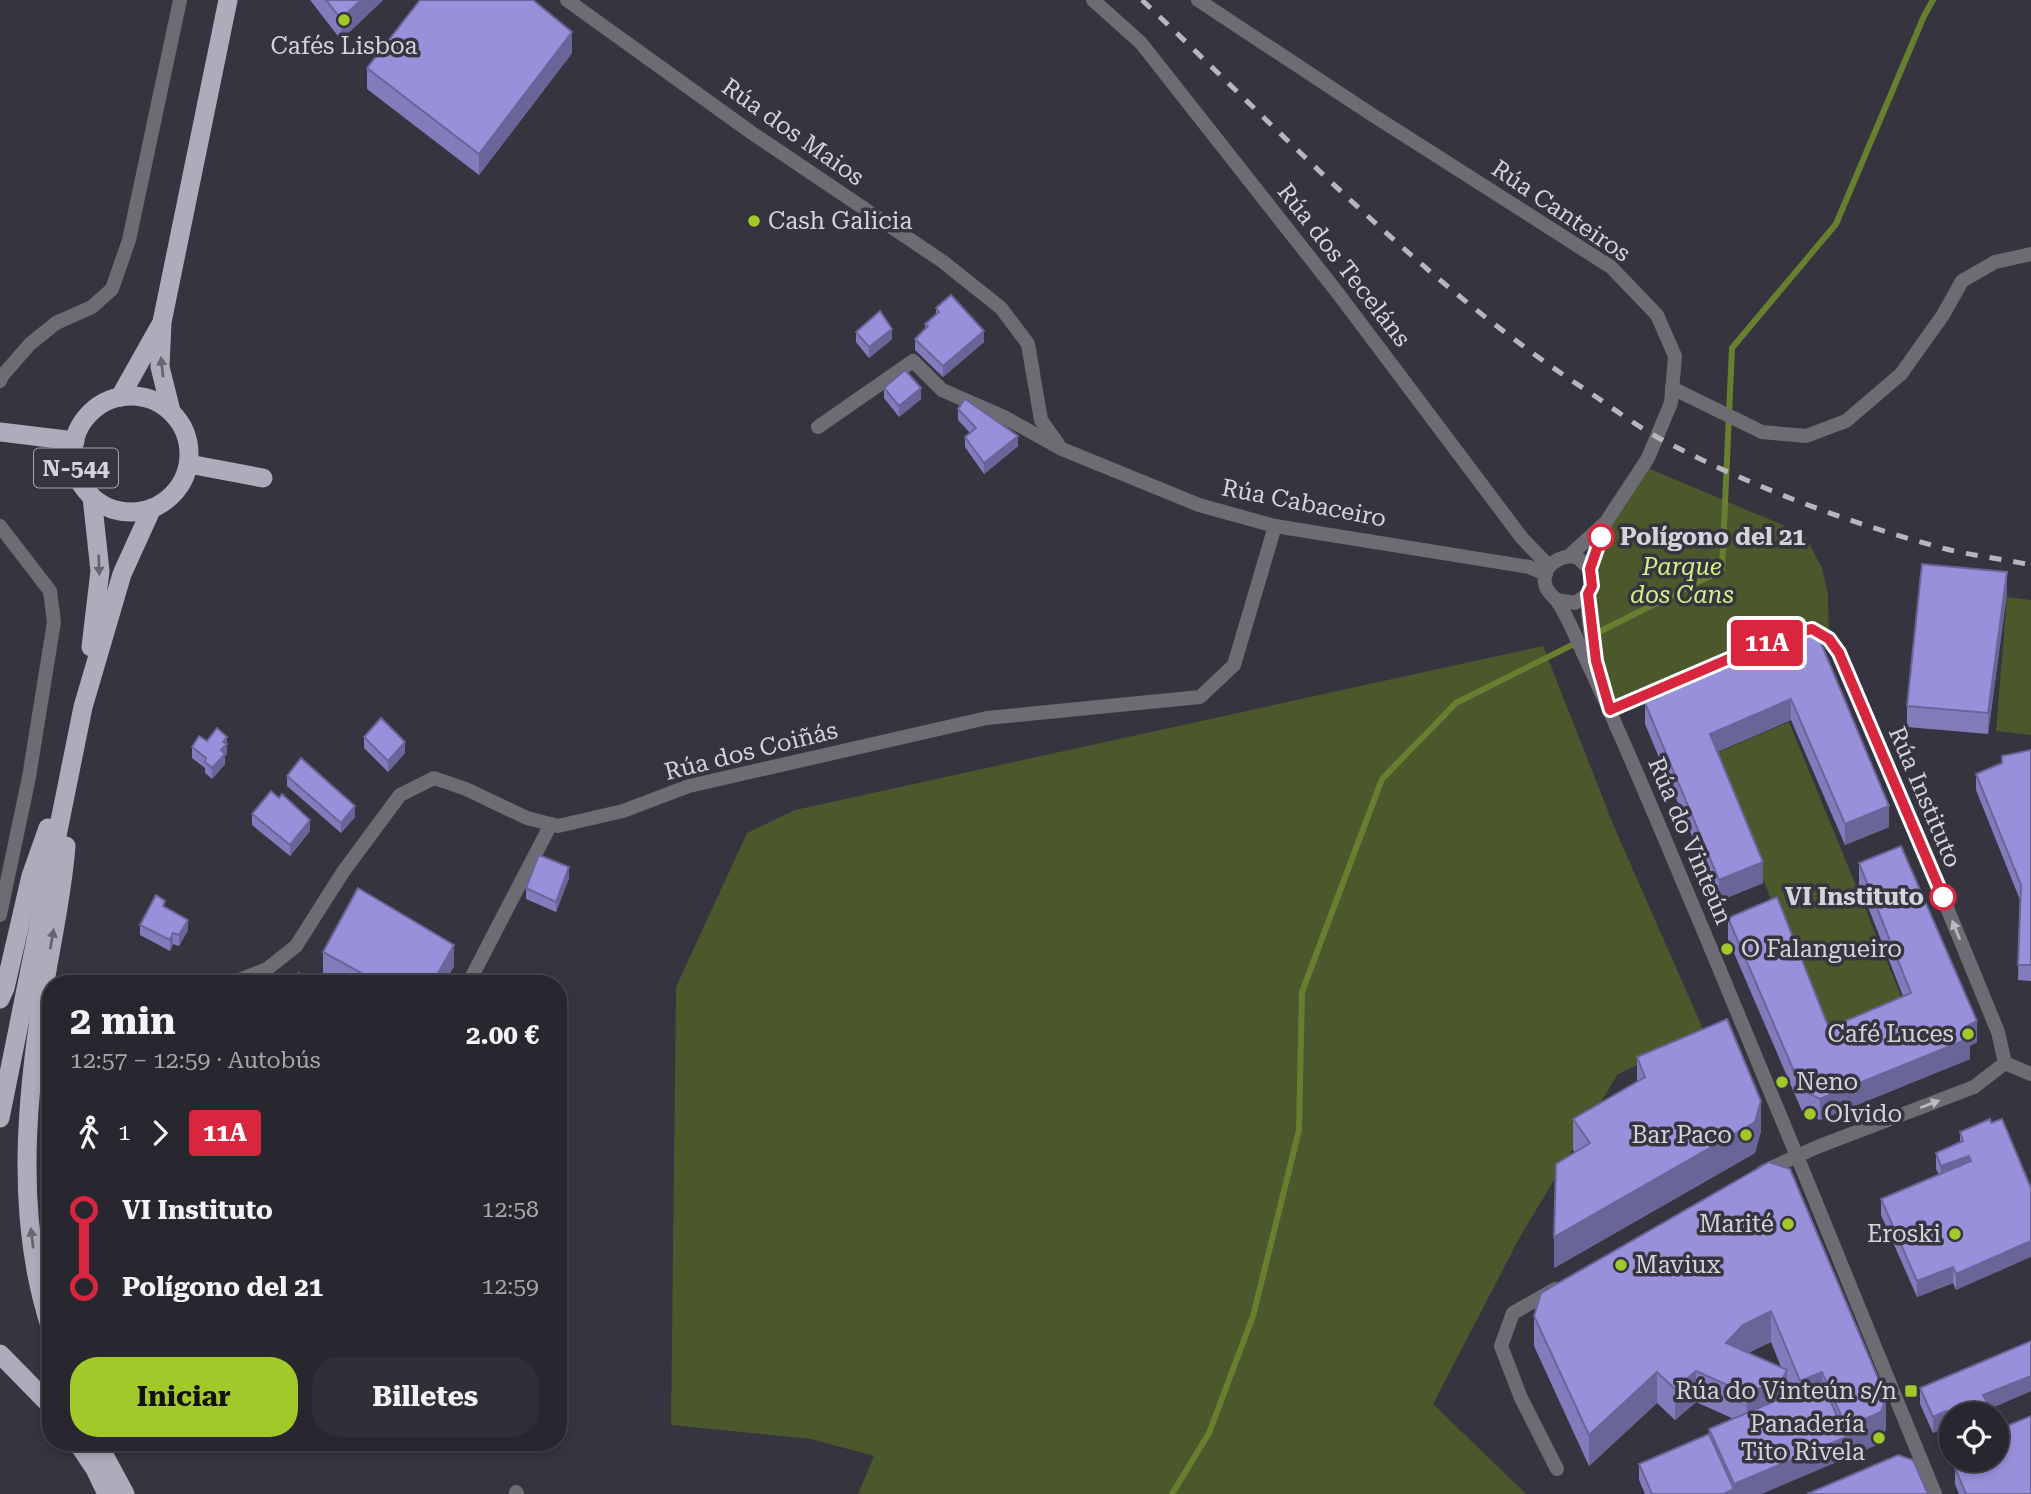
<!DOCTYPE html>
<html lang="es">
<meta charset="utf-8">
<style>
:root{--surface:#28272f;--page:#302f37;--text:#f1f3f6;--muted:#a5a5aa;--line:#44444b;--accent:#a1c92a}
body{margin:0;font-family:"Roboto Serif",serif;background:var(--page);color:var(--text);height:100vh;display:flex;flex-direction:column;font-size:26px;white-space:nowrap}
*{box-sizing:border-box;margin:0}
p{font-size:23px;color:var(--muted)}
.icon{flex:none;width:38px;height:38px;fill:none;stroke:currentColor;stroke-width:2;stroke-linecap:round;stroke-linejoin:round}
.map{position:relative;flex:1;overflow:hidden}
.drawer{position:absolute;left:42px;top:975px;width:525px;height:476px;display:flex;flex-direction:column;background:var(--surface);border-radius:28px;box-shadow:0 4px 10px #0003,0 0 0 2px var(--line)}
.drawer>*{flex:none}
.badge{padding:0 14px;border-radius:5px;font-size:24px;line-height:46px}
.tools{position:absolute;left:1939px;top:1402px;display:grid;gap:14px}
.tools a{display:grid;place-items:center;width:70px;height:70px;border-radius:50%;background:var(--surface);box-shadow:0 4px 10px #0003,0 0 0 2px var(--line);font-size:35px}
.map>.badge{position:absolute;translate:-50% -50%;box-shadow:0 0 0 4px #fff}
.legs{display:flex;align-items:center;gap:10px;height:77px;padding:0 28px;font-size:23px}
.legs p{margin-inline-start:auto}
.overview{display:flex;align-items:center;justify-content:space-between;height:119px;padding:0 28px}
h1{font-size:38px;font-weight:700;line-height:52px}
.button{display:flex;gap:14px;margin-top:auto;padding:14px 28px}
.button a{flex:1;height:80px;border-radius:28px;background:var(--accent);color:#111;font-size:28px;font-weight:700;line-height:80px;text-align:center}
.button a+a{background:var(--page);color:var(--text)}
ul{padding:0 28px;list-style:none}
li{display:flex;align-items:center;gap:24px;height:77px;font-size:26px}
li i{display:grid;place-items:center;width:10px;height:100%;margin:0 9px;background:currentColor}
li i::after{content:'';width:18px;height:18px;margin:-9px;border:5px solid;border-radius:50%;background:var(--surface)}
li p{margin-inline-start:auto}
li:first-child i{background:linear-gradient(#0000 50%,currentColor 0)}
li:last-child i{background:linear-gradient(currentColor 50%,#0000 0)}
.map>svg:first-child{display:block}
</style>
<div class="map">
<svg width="2031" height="1494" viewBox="0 0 2031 1494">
<rect width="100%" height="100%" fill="#35343f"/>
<!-- green -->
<g fill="#4a582c">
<path d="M1643 466 1804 534 1822 568 1828 595 1829 640 1610 710 1596 661 1592 583 1599 542Z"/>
<path d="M2007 597 2031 600V735L1996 731Z"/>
<path d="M1543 646 1615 829 1704 1031 1617 1075 1521 1235 1433 1404 1526 1494H858L874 1456 811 1439 671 1425 676 987 747 833 795 810Z"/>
<path d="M1789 722 1908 1013 1831 1045 1712 755Z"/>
</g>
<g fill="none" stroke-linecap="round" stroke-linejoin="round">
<!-- stream -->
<g stroke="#687f2f" stroke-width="6">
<path d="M1591 636 1722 570 1732 348 1836 224 1924 16 1933 0"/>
<path d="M1172 1494 1209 1433 1253 1316 1299 1130 1302 992 1382 779 1456 703 1578 642"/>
</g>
<!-- minor -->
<g stroke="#6d6c72" stroke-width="14">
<path d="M567 0 752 133 942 261 1001 308 1028 344 1041 420 1058 444"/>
<path d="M1093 0 1141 43 1337 292 1522 538 1549 566"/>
<path d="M0 381 2 376 30 344 56 323 92 307 112 289 129 240 180 0"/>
<path d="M1672 388 1762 432 1806 436 1846 421 1901 374 1943 315 1962 281 1995 262 2031 254"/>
<path d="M818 427 913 361 942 390 1004 417 1062 449 1199 505 1275 526 1529 567 1546 574"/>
<path d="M0 526 50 591 54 622 29 777 0 915"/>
<path d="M1610 710 1668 686"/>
<path d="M120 984 136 980 163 984"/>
<path d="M224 984 234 982 267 969 296 946 343 872 400 795 434 778 466 789 527 818 558 826 623 811 689 786 987 718 1200 697 1234 665 1275 526"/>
<path d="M468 984 551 824"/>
<path d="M2005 1063 2031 1074"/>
<path d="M1762 1172 1817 1147 1974 1087 2005 1063 1998 1032 1918 837 1839 653 1829 640 1812 629 1786 635"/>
<path d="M1555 1289 1513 1313 1501 1346 1521 1398 1557 1469"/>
<path d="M516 1492 517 1494"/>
</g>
<!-- tertiary -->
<g stroke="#6d6c72" stroke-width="14">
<path d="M1198 0 1371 114 1611 267 1657 315 1675 356 1671 403 1648 458 1606 522 1590 569C1593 580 1589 585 1588 595 1586 616 1593 652 1599 672"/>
<path d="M1569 556 1605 523"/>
<path d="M1590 569 1577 557C1560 554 1539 567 1546 587 1549 594 1555 597 1559 604 1568 618 1575 635 1582 651 1626 743 1664 838 1704 932 1782 1119 1859 1306 1935 1494"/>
<path d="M1557 600 1575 603 1588 594"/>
</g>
<!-- trunk -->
<g stroke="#aeacba" stroke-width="19">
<circle cx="131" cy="454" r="58"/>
<path d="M120 397 160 326"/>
<path d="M171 411 160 367 162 322 228 0"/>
<path d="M0 432 75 441"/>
<path d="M189 464 263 478"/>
<path d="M91 647 100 571 92 497"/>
<path d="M0 999 5 988 31 876 48 828"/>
<path d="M0 1118 83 707 122 574 152 508"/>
<path d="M51 1329C16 1223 25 1108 42 1000 50 948 62 898 66 846"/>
<path d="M0 1354 51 1406"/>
<path d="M77 1442 95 1469 107 1494"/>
<path d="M97 1442 125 1494"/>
</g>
<!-- rail -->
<path stroke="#b7b6be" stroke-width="5" stroke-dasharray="12 12" stroke-linecap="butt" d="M1142 0C1287 137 1424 285 1592 394 1618 412 1645 432 1674 446 1760 490 1852 524 1946 549 1974 556 2003 559 2031 565"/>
</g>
<!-- wall -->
<g fill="#837cbc" fill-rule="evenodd">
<path d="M310 0H383L341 40Z"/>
<path d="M572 53 479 175 367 89V68Z"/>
<path d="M936 308 984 342 943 377 915 350V339L925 329V324L936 314Z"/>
<path d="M856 332 892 339 869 358 856 342Z"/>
<path d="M884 388 921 399 899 417 884 398Z"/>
<path d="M958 409 1018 446 984 474 965 447V437L970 433 958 420Z"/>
<path d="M2007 593 1988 734 1907 727V706Z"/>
<path d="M1801 625 1889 827 1845 845 1791 720 1717 752 1763 883 1719 901 1645 724V703L1652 700V686Z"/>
<path d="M227 737V754L225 756V764L212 779 205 773V768L192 758V747L207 741Z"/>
<path d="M364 737 405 753 388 772 364 748Z"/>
<path d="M2031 750V981L2018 980 2020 900 1976 790V774Z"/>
<path d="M287 776 355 817 341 833 287 786Z"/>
<path d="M252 814 310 831 290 856 252 825Z"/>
<path d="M1859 863 1977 1042 1970 1046V1059L1820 1120 1802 1111 1728 939V918L1829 1028 1903 996 1859 884Z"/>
<path d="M569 878 556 912 526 899V888Z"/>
<path d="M165 908 188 930 179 946 173 944 170 951 140 935V925Z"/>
<path d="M323 952 454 966 444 984H343L323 973Z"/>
<path d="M1637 1057 1761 1131 1755 1153 1554 1268 1575 1153 1573 1150V1119L1637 1082Z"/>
<path d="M1990 1119 1956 1290 1953 1283 1917 1297 1881 1215V1199L1939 1175 1936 1169V1153L1960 1143V1132Z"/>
<path d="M1769 1162 1886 1428 1881 1443 1761 1494H1645L1639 1480V1464L1709 1434V1429L1734 1419 1696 1402 1675 1420 1657 1403 1589 1466 1534 1346V1316ZM1771 1342 1781 1367 1748 1353ZM1787 1381 1793 1394 1787 1396Z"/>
<path d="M2031 1341V1391L1987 1410V1414H1951V1432L1947 1434 1946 1427 1933 1433 1920 1404V1388Z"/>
<path d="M1997 1460 2031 1494H1959L1955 1484V1468Z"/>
</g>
<!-- shaded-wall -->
<g fill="#6a6599">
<path d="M361 0H383L341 40V19Z"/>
<path d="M572 32V53L479 175V154Z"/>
<path d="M892 329V339L869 358V347Z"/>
<path d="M984 331V342L943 377V366Z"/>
<path d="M921 388V399L899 417V406Z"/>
<path d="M1018 436V446L984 474V463Z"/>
<path d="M2007 572V593L1988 734V713Z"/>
<path d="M1791 699V720L1710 755V734Z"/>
<path d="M227 737V754L225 756V764L212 779V768L223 742Z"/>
<path d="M405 742V753L388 772V761Z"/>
<path d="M355 806V817L341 833V823Z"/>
<path d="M1889 806V827L1845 845V824Z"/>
<path d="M310 820V831L290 856V845Z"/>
<path d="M1763 862V883L1719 901V880Z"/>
<path d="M569 867V878L556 912V902Z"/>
<path d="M188 920V930L179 946V935Z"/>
<path d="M173 933V944L170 951V940Z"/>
<path d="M454 945V966L444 984H432Z"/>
<path d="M1977 1021V1042L1970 1046V1059L1820 1120V1099Z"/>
<path d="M1761 1101V1131L1755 1153 1554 1268V1237Z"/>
<path d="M1969 1156V1171L1941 1182V1166Z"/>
<path d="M2031 1241V1257L1956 1290V1274Z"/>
<path d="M1953 1267V1283L1917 1297V1281Z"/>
<path d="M1771 1311V1342L1743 1355 1726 1343 1743 1325Z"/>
<path d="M1787 1370V1400L1747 1425V1394Z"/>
<path d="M1696 1371V1402L1675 1420V1389Z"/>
<path d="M1657 1372V1403L1589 1466V1435Z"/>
<path d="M1822 1372V1402L1800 1411V1381Z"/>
<path d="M2031 1376V1391L1987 1410V1414H1957L1983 1395Z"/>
<path d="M1886 1397V1428L1881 1443 1846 1458V1427Z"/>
<path d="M1946 1411V1427L1933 1433V1417Z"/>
<path d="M1951 1416V1432L1947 1434V1418Z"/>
<path d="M1846 1437V1458L1761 1494H1723L1734 1489V1484Z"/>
</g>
<!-- building -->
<g fill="#9890db" stroke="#6a6599" stroke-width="2">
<path d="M326 0H361L341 19Z"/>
<path d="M420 0H533L572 32 479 154 367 68Z"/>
<path d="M951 295 984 331 943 366 915 339 928 326 925 324 939 312 936 308Z"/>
<path d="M880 311 892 329 869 347 856 332Z"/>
<path d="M905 370 921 388 899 406 884 388Z"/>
<path d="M965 399 1018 436 984 463 965 437 976 428 958 409Z"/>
<path d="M1922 564 2007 572 1988 713 1907 706Z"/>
<path d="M1801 625 1805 635 1816 631 1889 806 1845 824 1791 699 1710 734 1763 862 1719 880 1645 703 1657 698 1652 686Z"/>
<path d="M381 718 405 742 388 761 364 737Z"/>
<path d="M217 728 227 737 223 742 227 744 221 750 225 754 212 768 205 762 206 758 192 747 199 736 207 741Z"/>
<path d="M2031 750V965H2018L2021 885 1976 774 2002 763V756Z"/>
<path d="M301 758 355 806 341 823 287 776Z"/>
<path d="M271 791 279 798 282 794 310 820 290 845 252 814Z"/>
<path d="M1901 846 1977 1021 1965 1027 1970 1038 1820 1099 1802 1090 1728 918 1777 897 1829 1028 1911 993 1859 863Z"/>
<path d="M539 855 569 867 556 902 526 888Z"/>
<path d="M358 888 454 945 432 984H381L323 952Z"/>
<path d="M156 895 165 901 163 906 188 920 179 935 173 933 170 940 140 925Z"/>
<path d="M299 973 316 984H292Z"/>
<path d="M1727 1019 1761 1101 1755 1122 1554 1237 1556 1164 1590 1143 1573 1119 1645 1077 1637 1057Z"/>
<path d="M1990 1119 1991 1123 2002 1119 2031 1188V1241L1956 1274 1953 1267 1917 1281 1881 1199 1971 1161 1969 1156 1941 1166 1936 1153 1963 1141 1960 1132Z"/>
<path d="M1769 1162 1790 1169 1886 1397 1881 1412 1846 1427 1822 1372 1800 1381 1771 1311 1743 1325 1726 1343 1787 1370 1783 1378 1747 1394 1696 1371 1675 1389 1657 1372 1589 1435 1534 1316 1541 1293Z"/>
<path d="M2031 1341V1376L1983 1395 1987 1402 1957 1414H1951V1416L1947 1418 1946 1411 1933 1417 1920 1388Z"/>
<path d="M1822 1381 1846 1437 1734 1484 1709 1429Z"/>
<path d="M2031 1416V1494H1966L1955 1468 1976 1460H1997V1430Z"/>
<path d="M1709 1434 1734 1489 1723 1494H1652L1639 1464Z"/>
<path d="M1898 1455 1913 1460 1928 1494H1807Z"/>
</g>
<!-- one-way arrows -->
<defs><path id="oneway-solid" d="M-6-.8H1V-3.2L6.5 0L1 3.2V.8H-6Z" transform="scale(1.75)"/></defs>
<g fill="#656470">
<use href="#oneway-solid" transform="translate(162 367) rotate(-96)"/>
<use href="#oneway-solid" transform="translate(99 565) rotate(88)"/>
<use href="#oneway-solid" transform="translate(52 939) rotate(-80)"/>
<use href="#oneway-solid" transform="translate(32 1238) rotate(-97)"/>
</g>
<g fill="#bab9c0">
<use href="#oneway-solid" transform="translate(1956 930) rotate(-112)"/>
<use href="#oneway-solid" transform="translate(1930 1104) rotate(-21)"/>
</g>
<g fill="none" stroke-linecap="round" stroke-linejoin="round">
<defs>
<path id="line-1" d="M1601 537 1590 569 1592 586 1588 594 1596 661 1610 710 1787 634 1812 629 1829 639 1839 653 1943 897"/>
</defs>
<!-- line-1 casing -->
<use href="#line-1" stroke="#fff" stroke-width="16"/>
<!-- line-1 -->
<use href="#line-1" stroke="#d7263d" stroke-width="10"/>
</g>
<!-- markers -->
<g fill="#a1c92a" stroke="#35343f" stroke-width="2.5">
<circle cx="344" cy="20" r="7"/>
<circle cx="754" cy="221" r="7"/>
<circle cx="1727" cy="949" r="7"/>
<circle cx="1968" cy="1034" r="7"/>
<circle cx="1782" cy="1082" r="7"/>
<circle cx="1810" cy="1114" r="7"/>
<circle cx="1746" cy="1135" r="7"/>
<circle cx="1788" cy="1224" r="7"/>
<circle cx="1955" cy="1234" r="7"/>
<circle cx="1621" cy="1265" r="7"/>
<rect x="1904" y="1384" width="14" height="14" rx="3.5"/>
<circle cx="1879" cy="1438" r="7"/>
</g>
<g fill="#fff" stroke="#d7263d" stroke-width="3.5">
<circle cx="1601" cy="537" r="12"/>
<circle cx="1943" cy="897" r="12"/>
</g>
<g text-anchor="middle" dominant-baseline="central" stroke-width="7" stroke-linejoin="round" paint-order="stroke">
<!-- shield labels -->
<rect fill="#35343f" stroke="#a4a3ac" stroke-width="2" x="34" y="448.5" width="84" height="39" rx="5"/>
<g font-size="23" font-weight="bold" fill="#d3d3da">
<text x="76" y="468">N-544</text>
</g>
<!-- poi labels -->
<g font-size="24" fill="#d3d3da" stroke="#35343f" text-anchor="end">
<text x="344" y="46" text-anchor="middle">Cafés Lisboa</text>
<text x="768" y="221" text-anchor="start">Cash Galicia</text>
<text x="1741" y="949" text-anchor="start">O Falangueiro</text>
<text x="1954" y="1034">Café Luces</text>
<text x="1796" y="1082" text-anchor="start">Neno</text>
<text x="1824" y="1114" text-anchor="start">Olvido</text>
<text x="1732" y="1135">Bar Paco</text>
<text x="1774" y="1224">Marité</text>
<text x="1941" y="1234">Eroski</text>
<text x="1635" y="1265" text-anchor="start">Maviux</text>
<text x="1897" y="1391">Rúa do Vinteún s/n</text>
<text x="1865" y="1424">Panadería<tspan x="1865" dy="28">Tito Rivela</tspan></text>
</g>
<!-- street labels -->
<g font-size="24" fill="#d3d3da" stroke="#35343f">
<text transform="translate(793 132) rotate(35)">Rúa dos Maios</text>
<text transform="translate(1561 211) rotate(34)">Rúa Canteiros</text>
<text transform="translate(1344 265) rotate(52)">Rúa dos Teceláns</text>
<text transform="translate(1304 503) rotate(11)">Rúa Cabaceiro</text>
<text transform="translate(751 751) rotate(-14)">Rúa dos Coiñás</text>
<text transform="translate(1925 797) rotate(67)">Rúa Instituto</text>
<text transform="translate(1690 841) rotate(67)">Rúa do Vinteún</text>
</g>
<!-- stop labels -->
<g font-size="24" font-weight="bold" fill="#d3d3da" stroke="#35343f" text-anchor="start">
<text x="1620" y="537">Polígono del 21</text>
<text x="1924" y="897" text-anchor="end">VI Instituto</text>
</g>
<!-- park labels -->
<g font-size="24" font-style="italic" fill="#cff286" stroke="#35343f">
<text x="1682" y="567">Parque<tspan x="1682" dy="28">dos Cans</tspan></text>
</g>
</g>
</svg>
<div class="tools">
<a><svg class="icon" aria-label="locate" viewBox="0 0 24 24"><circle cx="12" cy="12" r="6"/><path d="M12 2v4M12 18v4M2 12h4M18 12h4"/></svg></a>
</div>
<b class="badge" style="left:1767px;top:643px;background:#d7263d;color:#fff">11A</b>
<section class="drawer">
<div class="overview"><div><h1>2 min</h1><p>12:57 – 12:59 · Autobús</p></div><b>2.00 €</b></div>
<div class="legs"><svg class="icon" aria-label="walk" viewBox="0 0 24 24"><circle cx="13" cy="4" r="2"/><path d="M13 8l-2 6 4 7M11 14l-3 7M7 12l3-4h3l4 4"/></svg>1<svg class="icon" aria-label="forward" viewBox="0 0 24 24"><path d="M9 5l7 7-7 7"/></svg><b class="badge" style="background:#d7263d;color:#fff">11A</b></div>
<ul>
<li><i style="color:#d7263d"></i><b>VI Instituto</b><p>12:58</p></li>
<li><i style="color:#d7263d"></i><b>Polígono del 21</b><p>12:59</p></li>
</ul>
<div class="button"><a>Iniciar</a><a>Billetes</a></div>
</section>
</div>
